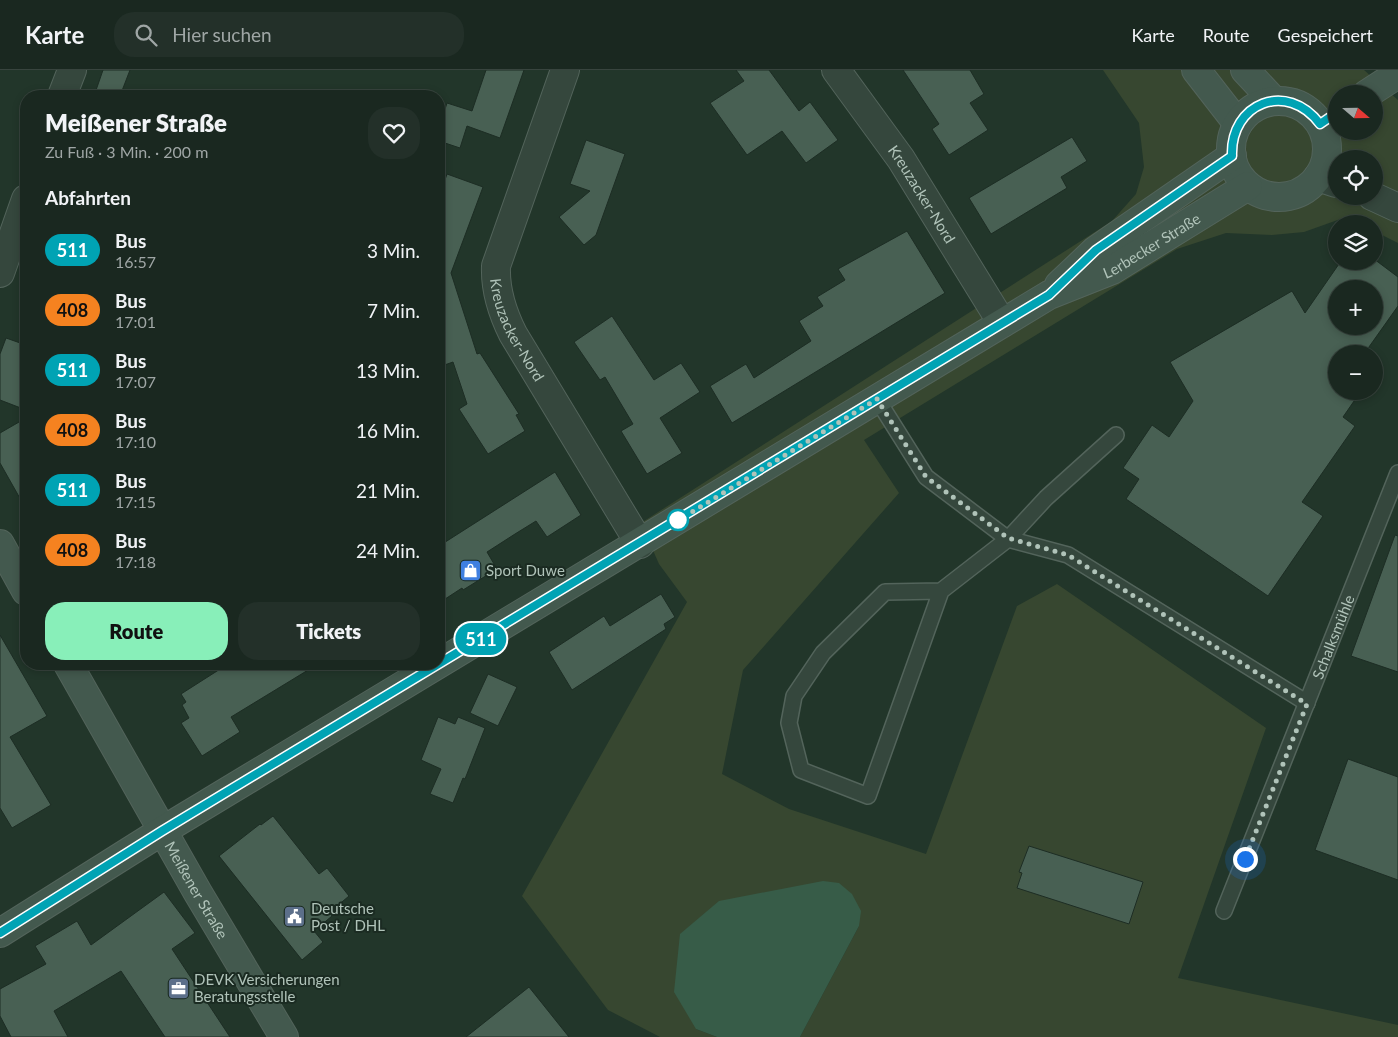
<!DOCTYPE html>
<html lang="de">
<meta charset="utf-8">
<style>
:root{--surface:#1a2820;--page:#233029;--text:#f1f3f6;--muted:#9fa6a5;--line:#38443e;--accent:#88efb9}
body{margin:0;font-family:Lato,sans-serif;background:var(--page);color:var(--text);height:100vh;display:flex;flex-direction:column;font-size:19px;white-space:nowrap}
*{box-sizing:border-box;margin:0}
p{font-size:16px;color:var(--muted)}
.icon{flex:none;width:28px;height:28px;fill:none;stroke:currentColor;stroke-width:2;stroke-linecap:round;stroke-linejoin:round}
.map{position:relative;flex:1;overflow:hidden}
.drawer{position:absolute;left:20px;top:20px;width:425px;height:580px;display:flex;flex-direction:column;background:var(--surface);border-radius:20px;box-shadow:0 2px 8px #0003,0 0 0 1px var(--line)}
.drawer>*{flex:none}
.badge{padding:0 10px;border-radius:16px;font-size:18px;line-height:32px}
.needle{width:32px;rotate:110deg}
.tools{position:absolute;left:1328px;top:15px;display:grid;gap:10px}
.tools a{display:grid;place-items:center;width:55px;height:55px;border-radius:50%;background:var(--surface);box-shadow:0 2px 8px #0003,0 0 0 1px var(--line);font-size:25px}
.you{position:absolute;width:25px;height:25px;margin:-12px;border:4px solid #fff;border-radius:50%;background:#1a73e8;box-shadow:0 0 0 8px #1a73e833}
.map>.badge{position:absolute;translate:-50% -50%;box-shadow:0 0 0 2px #fff}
h2{padding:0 25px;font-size:19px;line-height:45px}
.round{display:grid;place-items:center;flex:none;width:52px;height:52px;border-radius:20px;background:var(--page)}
.overview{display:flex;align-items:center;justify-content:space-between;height:85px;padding:0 25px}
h1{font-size:24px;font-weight:800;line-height:38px}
.action{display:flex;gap:10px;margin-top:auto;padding:10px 25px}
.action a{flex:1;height:58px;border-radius:20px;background:var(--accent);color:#111;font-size:20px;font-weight:800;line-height:58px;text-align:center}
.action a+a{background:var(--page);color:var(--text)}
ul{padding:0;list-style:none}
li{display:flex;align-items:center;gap:15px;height:60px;padding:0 25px}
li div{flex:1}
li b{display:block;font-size:19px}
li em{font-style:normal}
li .badge{min-width:55px;font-weight:700;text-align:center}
header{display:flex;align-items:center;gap:30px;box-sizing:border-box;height:70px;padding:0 25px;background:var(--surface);border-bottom:1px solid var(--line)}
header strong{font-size:24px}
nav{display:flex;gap:28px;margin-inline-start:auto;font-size:18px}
.search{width:350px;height:45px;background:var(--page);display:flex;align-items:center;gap:12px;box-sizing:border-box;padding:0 18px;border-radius:20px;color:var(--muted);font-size:19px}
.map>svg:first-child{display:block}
</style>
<header>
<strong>Karte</strong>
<div class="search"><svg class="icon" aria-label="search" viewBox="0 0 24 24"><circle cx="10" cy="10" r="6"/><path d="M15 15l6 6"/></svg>Hier suchen</div>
<nav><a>Karte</a><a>Route</a><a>Gespeichert</a></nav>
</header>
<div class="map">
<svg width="1398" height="967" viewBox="0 0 1398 967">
<rect width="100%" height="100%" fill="#22362a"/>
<!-- green -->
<path fill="#374730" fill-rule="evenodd" d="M1103 0H1364L1398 30V173L1374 161V154H1359L1346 147 1304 162 1272 165 1226 163 1177 179 864 370 899 423 743 600 722 704 789 739 926 784 1017 536 1057 514 1266 658 1178 908 1398 955V967H800L859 856 696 959 717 967H660L608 940 522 826 687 532 659 494 641 453 1112 151 1136 124 1144 97 1139 53ZM1336 24H1374V61H1336ZM1336 89H1374V126H1336Z"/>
<!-- water -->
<path fill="#375c48" d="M823 811 839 813 852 824 861 841 859 856 800 967H717L696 959 674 922 680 864 719 831Z"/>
<!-- building -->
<g fill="#486053" stroke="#1d2d24" fill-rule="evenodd">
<path d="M103 0H130L120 26H94Z"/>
<path d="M486 0H524L500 68 467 56 460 78 439 71V58L447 33 472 41Z"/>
<path d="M736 0H769L799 41 810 32 838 70 806 93 782 61 747 85 710 33 744 11Z"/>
<path d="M903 0H970L984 24 970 33 988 60 949 85 932 59 939 54Z"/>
<path d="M1072 67 1087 91 1061 107 1067 118 991 164 969 128Z"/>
<path d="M586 70 625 84 596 165 584 175 559 147 590 121 570 114Z"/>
<path d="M447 104 483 117 451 203 477 284 480 283 519 344 516 345 525 361 488 384 459 339 467 334 453 292 439 297V127Z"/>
<path d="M907 161 945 223 732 353 710 316 746 294 754 308 811 271 799 251 823 236 817 227 845 210 838 199Z"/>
<path d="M1374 189 1398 207V236L1364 284H1336V321H1361L1343 347 1355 356 1302 432 1323 446 1268 526 1126 429 1139 409 1123 398 1152 355 1169 367 1193 331 1170 292 1292 221 1305 243 1341 191H1374ZM1336 219H1374V256H1336Z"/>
<path d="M612 246 654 310 681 293 700 322 660 348 682 383 647 404 621 361 633 354 605 307 600 310 574 272Z"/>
<path d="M6 268 26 275V340L0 330V284Z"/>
<path d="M26 348V439L0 393V363Z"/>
<path d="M555 402 581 445 547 467 536 451 515 464 487 482 497 499 463 520 462 518 439 533V476Z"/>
<path d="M1395 465 1398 466V602L1351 586Z"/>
<path d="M661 524 675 547 664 554 666 559 572 620 549 582 604 546 610 556Z"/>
<path d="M0 565 47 646 10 667 51 735 12 758 0 738Z"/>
<path d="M228 594H318L231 647 240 662 202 686 181 653 189 648 182 635 186 632 181 624Z"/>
<path d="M488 604 517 617 498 656 470 643Z"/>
<path d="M438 647 455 654 458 647 485 658 465 709 463 708 453 733 430 724 441 699 421 690Z"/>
<path d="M1348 689 1398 707V810L1315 780Z"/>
<path d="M273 746 319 804 327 798 349 826 330 842 332 846 314 861 323 872 302 890 219 786 260 754 261 755Z"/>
<path d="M1029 776 1143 812 1129 854 1017 818 1022 803 1019 802Z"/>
<path d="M164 822 195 863 172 879 230 967H165L121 901 54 941 68 967H11L0 946V919L46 894 35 876 77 851 91 875Z"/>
<path d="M529 917 569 967H466Z"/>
</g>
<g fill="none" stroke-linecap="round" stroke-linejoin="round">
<defs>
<g id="lane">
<path d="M877 329 926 407 1008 469 1068 485 1307 633"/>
<path d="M941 521 885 522 823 583 794 626 789 653 801 700 868 726 941 521 1008 469 1046 428 1116 365"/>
<path id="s1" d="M1224 841 1398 403"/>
</g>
<g id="street">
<path id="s2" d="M565 0 496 196C495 220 502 242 513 264L640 474"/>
<path id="s3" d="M836 0 901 89 1002 253"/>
<path d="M62 26 72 0"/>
<path d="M1318 107 1336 113"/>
<path d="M1372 126 1398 138"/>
<path d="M0 203 26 129"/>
</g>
<g id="secondary">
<path d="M1196 0 1238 54"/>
<path d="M1245 0 1274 31"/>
<path d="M1367 24 1398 4"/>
<circle cx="1279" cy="79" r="48"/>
<path d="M1059 215 1096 180 1232 86"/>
<path d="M0 474 26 521"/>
<path id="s4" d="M68 594 198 823 284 967"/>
<path id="s5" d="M0 863 162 761 1049 225 1112 200 1248 116"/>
</g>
</defs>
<!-- lane casing -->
<use href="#lane" stroke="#53645b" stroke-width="18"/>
<!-- street casing -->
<use href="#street" stroke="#53645b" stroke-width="30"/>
<!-- secondary casing -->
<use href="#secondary" stroke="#53645b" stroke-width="30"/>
<!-- lane -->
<use href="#lane" stroke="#35473d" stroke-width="15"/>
<!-- street -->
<use href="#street" stroke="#35473d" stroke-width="28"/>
<!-- secondary -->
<use href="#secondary" stroke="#43594e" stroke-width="28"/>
</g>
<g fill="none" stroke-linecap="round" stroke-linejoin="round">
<defs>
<path id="line" d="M0 863 162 761 1049 225 1096 180 1232 86C1230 33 1287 10 1320 54L1336 43"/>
</defs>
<!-- line casing -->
<use href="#line" stroke="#fff" stroke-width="11"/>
<!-- line -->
<use href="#line" stroke="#00a3b4" stroke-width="8"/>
<!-- walk -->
<path stroke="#b0c3b9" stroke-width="5" stroke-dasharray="0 9" d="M678 450 674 453 877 329 926 407 1008 468 1068 485 1307 634 1245 789"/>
</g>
<!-- icons -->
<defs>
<symbol id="shop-square" viewBox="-11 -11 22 22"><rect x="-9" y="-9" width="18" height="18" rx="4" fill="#3f7fe0" stroke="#1b2b22"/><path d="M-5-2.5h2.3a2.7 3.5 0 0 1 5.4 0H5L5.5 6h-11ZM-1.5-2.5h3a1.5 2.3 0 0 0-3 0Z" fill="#fff"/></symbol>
<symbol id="civic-square" viewBox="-11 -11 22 22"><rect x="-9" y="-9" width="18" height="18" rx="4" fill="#5c6f8a" stroke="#1b2b22"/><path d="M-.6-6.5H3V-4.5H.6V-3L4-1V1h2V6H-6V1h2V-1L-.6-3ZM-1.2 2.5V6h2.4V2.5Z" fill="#fff"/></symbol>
<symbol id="office-square" viewBox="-11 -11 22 22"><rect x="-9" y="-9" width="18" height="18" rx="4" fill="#5c6f8a" stroke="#1b2b22"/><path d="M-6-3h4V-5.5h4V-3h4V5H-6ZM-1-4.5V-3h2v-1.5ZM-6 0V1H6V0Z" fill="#fff"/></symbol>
</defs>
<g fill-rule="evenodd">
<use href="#shop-square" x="458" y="488" width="25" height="25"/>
<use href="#civic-square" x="282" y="834" width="25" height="25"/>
<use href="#office-square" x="166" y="906" width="25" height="25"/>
</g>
<!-- markers -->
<circle fill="#fff" stroke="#00a3b4" stroke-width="2.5" cx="678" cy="450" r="10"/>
<g text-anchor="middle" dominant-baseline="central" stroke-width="4" stroke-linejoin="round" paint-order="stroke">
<!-- street labels -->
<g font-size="15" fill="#b0c3b9" stroke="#1b2b22">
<text stroke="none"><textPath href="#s3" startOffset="151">Kreuzacker-Nord</textPath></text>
<text stroke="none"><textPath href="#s5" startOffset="1342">Lerbecker Straße</textPath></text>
<text stroke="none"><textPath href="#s2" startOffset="276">Kreuzacker-Nord</textPath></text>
<text stroke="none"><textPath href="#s1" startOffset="295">Schalksmühle</textPath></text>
<text stroke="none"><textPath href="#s4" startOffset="260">Meißener Straße</textPath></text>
</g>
<!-- poi labels -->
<g font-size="15" fill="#b0c3b9" stroke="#1b2b22" text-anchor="start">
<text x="486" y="500">Sport Duwe</text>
<text x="311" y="838">Deutsche<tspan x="311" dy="17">Post / DHL</tspan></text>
<text x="194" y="909">DEVK Versicherungen<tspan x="194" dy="17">Beratungsstelle</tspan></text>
</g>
</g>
</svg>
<div class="tools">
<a><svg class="needle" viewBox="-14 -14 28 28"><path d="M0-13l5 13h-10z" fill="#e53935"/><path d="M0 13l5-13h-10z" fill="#9fa6a5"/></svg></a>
<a><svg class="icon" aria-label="locate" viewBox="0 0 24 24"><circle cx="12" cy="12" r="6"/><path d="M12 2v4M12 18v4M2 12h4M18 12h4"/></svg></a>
<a><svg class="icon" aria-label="layers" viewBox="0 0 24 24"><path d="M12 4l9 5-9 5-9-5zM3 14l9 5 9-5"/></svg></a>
<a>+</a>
<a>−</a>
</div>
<div class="you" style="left:1245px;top:789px"></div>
<b class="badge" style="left:481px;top:569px;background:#00a3b4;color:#fff">511</b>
<section class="drawer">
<div class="overview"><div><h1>Meißener Straße</h1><p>Zu Fuß · 3 Min. · 200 m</p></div><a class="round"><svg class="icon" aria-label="heart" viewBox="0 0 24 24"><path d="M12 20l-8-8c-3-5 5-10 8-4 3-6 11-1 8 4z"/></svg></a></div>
<h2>Abfahrten</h2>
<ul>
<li><span class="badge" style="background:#00a3b4;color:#fff">511</span><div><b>Bus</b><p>16:57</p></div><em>3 Min.</em></li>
<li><span class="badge" style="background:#f58220;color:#111">408</span><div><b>Bus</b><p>17:01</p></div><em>7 Min.</em></li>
<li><span class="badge" style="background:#00a3b4;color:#fff">511</span><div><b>Bus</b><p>17:07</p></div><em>13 Min.</em></li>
<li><span class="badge" style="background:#f58220;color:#111">408</span><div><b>Bus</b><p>17:10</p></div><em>16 Min.</em></li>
<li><span class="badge" style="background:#00a3b4;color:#fff">511</span><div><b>Bus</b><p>17:15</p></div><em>21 Min.</em></li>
<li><span class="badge" style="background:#f58220;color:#111">408</span><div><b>Bus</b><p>17:18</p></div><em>24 Min.</em></li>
</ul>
<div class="action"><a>Route</a><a>Tickets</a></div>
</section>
</div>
